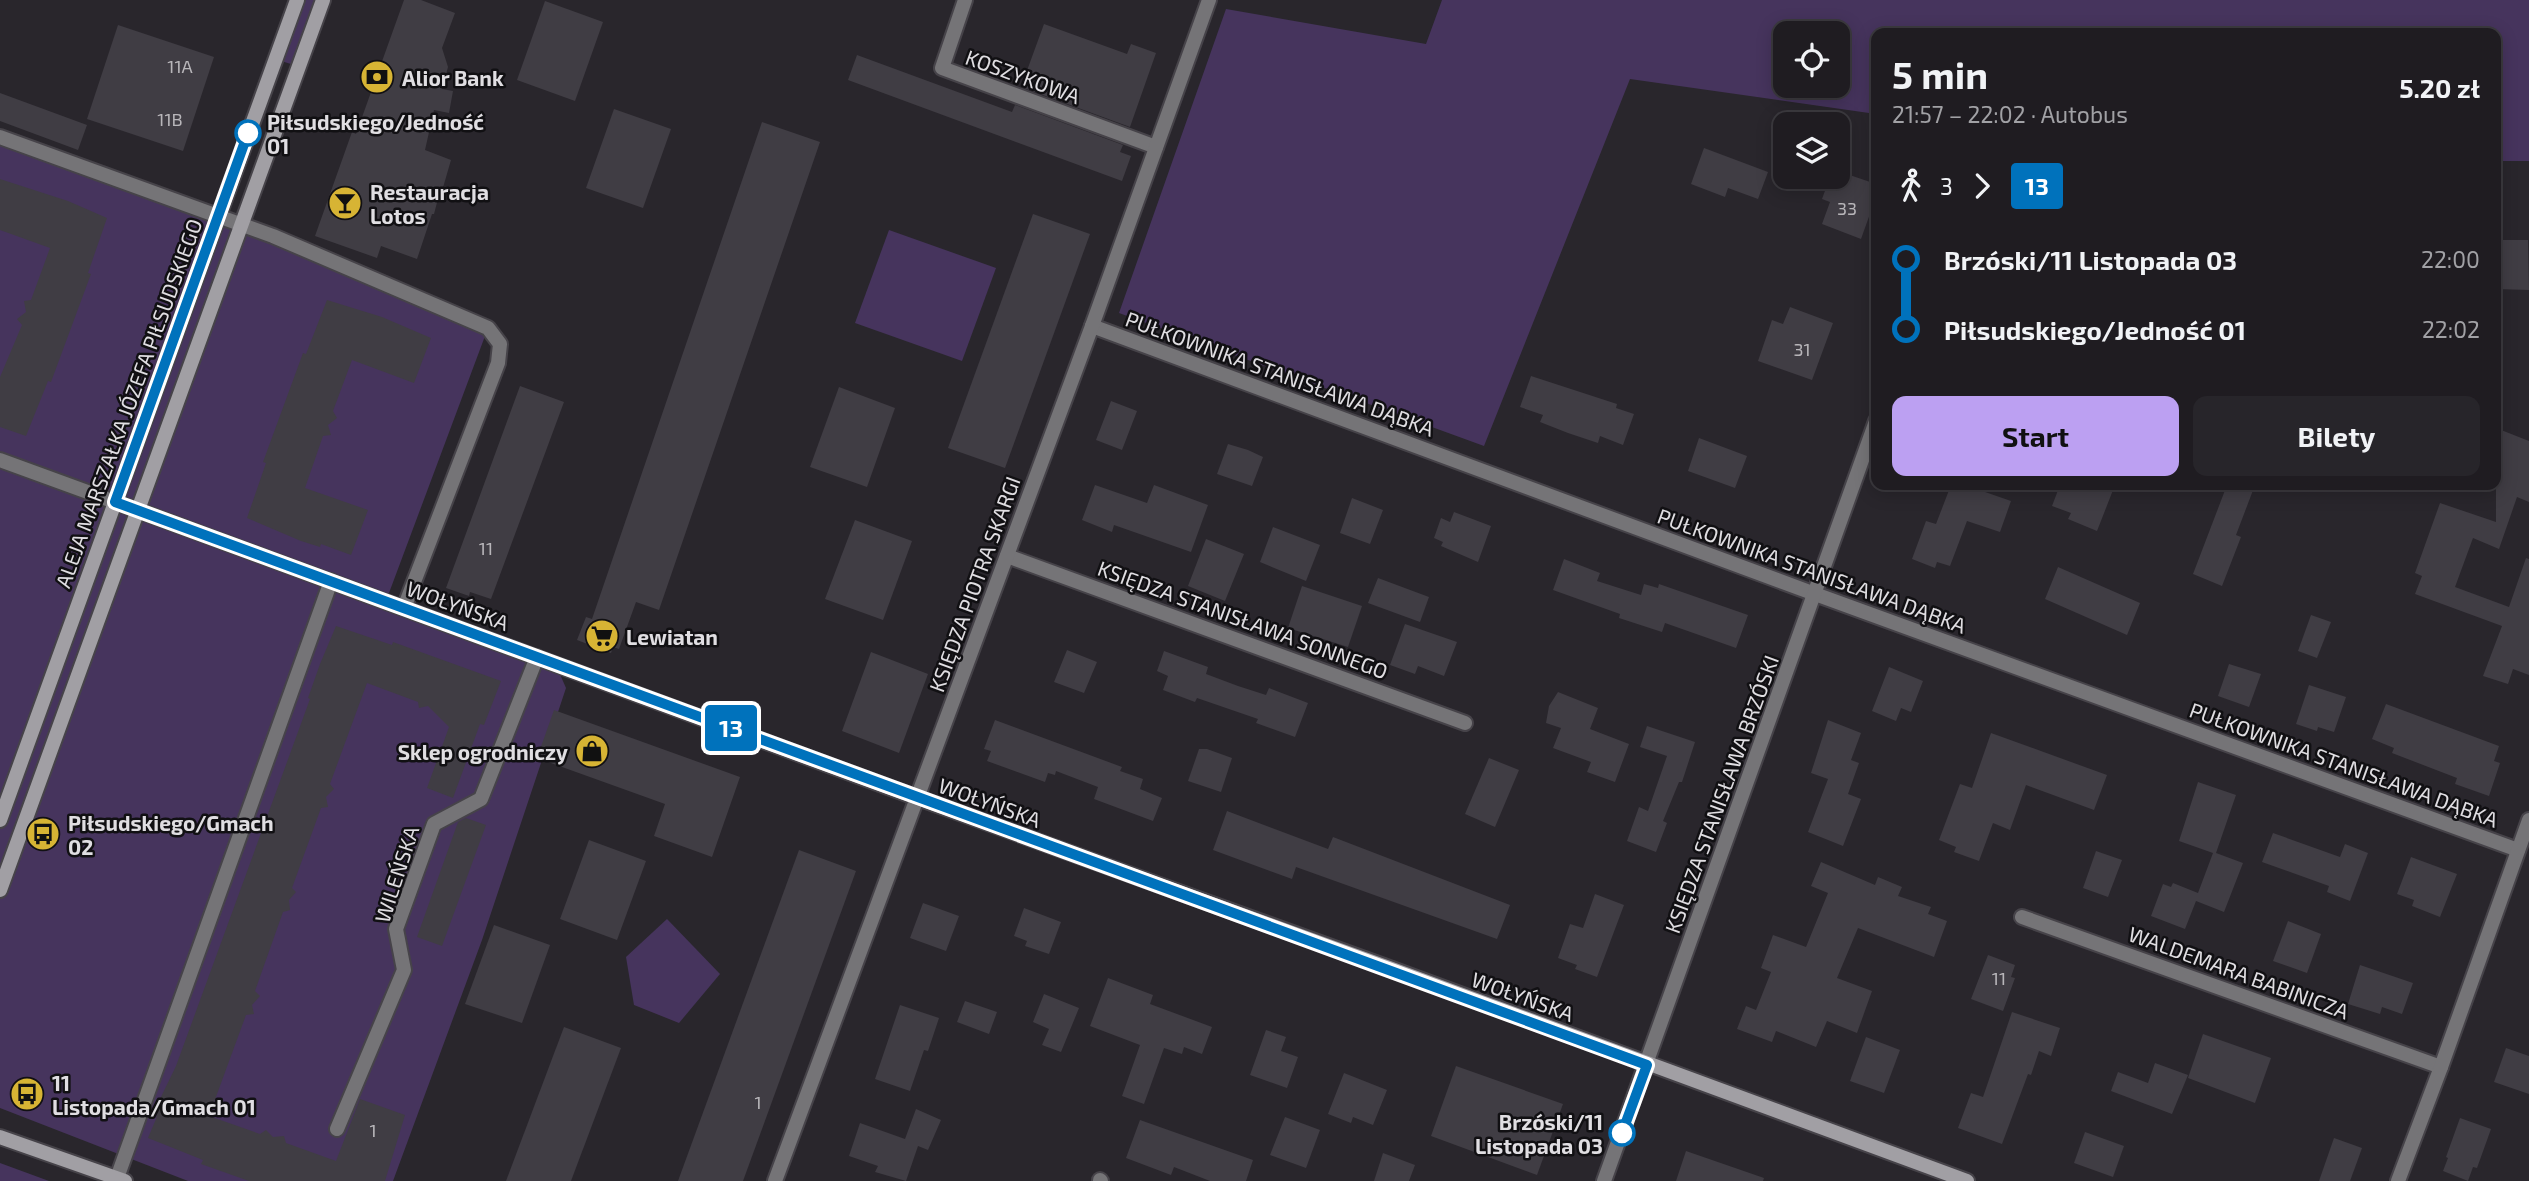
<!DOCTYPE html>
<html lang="pl">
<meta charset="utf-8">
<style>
:root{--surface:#1f1c21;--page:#27252a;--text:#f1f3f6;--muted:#a1a1a5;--line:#3c3a3f;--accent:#bca0f2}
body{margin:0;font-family:"Exo 2",sans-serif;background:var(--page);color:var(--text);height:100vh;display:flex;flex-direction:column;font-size:26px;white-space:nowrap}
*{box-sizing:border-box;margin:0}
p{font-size:23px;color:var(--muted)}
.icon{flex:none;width:38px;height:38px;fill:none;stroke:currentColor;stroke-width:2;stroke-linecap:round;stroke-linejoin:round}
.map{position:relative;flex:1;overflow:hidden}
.drawer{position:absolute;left:1871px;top:28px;width:630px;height:462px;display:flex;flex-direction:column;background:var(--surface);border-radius:14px;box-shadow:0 4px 18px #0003,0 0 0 2px var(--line)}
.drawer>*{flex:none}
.badge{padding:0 14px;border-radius:5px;font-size:24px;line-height:46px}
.fabs{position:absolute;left:1773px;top:21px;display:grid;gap:14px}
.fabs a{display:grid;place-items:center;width:77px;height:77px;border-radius:14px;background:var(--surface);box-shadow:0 4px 18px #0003,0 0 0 2px var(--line);font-size:35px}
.map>.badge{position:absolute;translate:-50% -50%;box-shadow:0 0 0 4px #fff}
.legs{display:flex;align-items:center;gap:10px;height:77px;padding:0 21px;font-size:23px}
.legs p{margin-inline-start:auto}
.head{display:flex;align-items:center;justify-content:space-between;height:119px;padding:0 21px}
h1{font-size:38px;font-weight:700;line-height:52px}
.primary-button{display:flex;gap:14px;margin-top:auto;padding:14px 21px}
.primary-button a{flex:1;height:80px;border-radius:14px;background:var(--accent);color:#111;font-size:28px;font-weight:700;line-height:80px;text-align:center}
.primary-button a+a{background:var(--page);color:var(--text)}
ul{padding:0 21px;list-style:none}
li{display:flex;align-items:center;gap:24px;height:70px;font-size:26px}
li i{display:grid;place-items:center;width:10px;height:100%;margin:0 9px;background:currentColor}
li i::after{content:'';width:18px;height:18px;margin:-9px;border:5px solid;border-radius:50%;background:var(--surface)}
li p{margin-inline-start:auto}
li:first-child i{background:linear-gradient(#0000 50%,currentColor 0)}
li:last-child i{background:linear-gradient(currentColor 50%,#0000 0)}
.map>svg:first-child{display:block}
</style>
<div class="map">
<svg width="2529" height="1181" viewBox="0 0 2529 1181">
<rect width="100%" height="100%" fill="#29262c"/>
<!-- green -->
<g fill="#46345d" fill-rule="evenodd">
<path d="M303 0H315L291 64 281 61Z"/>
<path d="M1442 0H2529V161H2496V33H1876V114L1630 79 1484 446 1119 313 1226 9 1426 44ZM1785 33H1838V86H1785Z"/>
<path d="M0 141 173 200 488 328 386 601 559 672 566 688 482 940 393 1181H188L0 1108Z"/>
<path d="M889 230 996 268 962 361 855 323Z"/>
<path d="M667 919 720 974 679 1023 634 1005 626 957Z"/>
<path d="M0 1163 49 1181H0Z"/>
</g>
<!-- building -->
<g fill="#403d44">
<path d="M404 0H421L455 13 442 48 448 67 442 89 453 91 449 113 434 110 425 150 451 160 442 191H440L434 214H432L417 259 381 246 377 258 315 236 352 132 356 134Z"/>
<path d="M545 1 603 22 575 101 517 80Z"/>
<path d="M1044 24 1127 54 1131 44 1156 53 1130 127 1021 87Z"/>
<path d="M118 25 214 57 183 151 87 119Z"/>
<path d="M857 55 1012 112 1015 105 1123 145 1120 152 1131 156 1122 181 848 80Z"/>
<path d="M0 93 87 125 78 150 0 121Z"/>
<path d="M614 109 671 129 643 208 586 188Z"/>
<path d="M762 122 820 142 659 610 636 602 619 649 613 647 611 653 577 640 586 617 592 619Z"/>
<path d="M1704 148 1768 172 1758 199 1728 188 1725 197 1691 184Z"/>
<path d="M1838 171 1876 184V213L1871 211 1861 239 1822 224 1830 202 1822 199 1830 177H1838Z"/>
<path d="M0 179 68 201 107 218 88 273 91 274 51 382 48 381 26 436 0 427V377L22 325 17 319 26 312 24 301 31 300 50 248 0 230Z"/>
<path d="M1033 214 1090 234 1005 468 948 448Z"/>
<path d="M2496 240H2528L2529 290 2496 289Z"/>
<path d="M327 300 382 317 431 338 414 383 352 360 333 411 337 418 328 425 331 435 323 436 305 488 368 510 351 555 321 544 320 547 301 541 247 518 266 463 263 462 303 353 306 354Z"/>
<path d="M1790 307 1833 323 1812 380 1758 361 1772 320 1783 324Z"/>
<path d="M1531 376 1617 404 1616 408 1634 414 1623 445 1600 436 1598 443 1568 433 1540 422 1543 415 1520 407Z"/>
<path d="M520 386 564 402 491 599 470 592 469 596 446 588Z"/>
<path d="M839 387 895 408 867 487 810 467Z"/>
<path d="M1111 401 1137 411 1122 450 1096 440Z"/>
<path d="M2496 428 2529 441V502L2517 497 2499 549 2473 538 2455 587 2509 607 2526 558 2529 559V675L2513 669 2508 684 2483 676 2502 626 2415 594 2422 576 2415 573 2440 503 2496 522Z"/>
<path d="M1699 438 1747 456 1735 488 1688 471Z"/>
<path d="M1228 444 1248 450 1263 457 1252 486 1217 474Z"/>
<path d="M1095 485 1147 503 1154 485 1208 505 1191 552 1114 525 1112 532 1082 520Z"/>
<path d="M1951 485H1965L2011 501 2000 532 1967 521 1950 566 1937 562 1935 568 1912 559 1926 521 1936 524Z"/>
<path d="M2060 485H2115L2097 531 2068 519 2071 513 2052 506Z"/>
<path d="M2227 485H2255L2236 535 2241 537 2222 586 2193 574Z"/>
<path d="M1352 498 1383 510 1370 544 1340 533Z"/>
<path d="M1454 512 1491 526 1478 562 1441 546 1443 542 1434 538 1441 518 1450 522Z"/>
<path d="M855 520 912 541 883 620 825 599Z"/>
<path d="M1273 527 1320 545 1306 581 1260 562Z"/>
<path d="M1206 539 1244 554 1225 601 1188 586Z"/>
<path d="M1564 559 1600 573 1597 581 1641 595 1644 584 1658 588 1659 584 1748 615 1736 648 1665 623 1662 632 1619 618 1620 614 1553 590Z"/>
<path d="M2058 567 2140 603 2127 635 2045 599Z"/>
<path d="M1378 578 1429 597 1420 622 1368 603Z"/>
<path d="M1302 586 1362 606 1348 647 1288 628Z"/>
<path d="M2311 615 2331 622 2317 658 2298 651Z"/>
<path d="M1405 624 1457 642 1444 676 1418 666 1415 674 1390 665Z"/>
<path d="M336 626 392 645 393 642 501 681 484 725 480 724 453 798 427 788 449 727 428 706 419 708 418 702 367 683 330 784 334 789 326 797 328 807 321 808 292 888 296 892 289 900 290 910 283 912 255 991 260 996 252 1005 254 1014 246 1015 209 1116 260 1134 266 1130 273 1137 284 1136 286 1143 336 1161 360 1099 405 1115 385 1181H249L201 1164 203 1160 148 1138 156 1119 160 1099 176 1066 310 699 308 698 320 664Z"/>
<path d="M1067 650 1097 662 1084 693 1054 682Z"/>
<path d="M1164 651 1208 667 1206 674 1238 686 1266 695 1269 688 1308 703 1295 737 1256 723 1258 719 1197 698 1195 702 1163 690 1168 676 1157 671Z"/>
<path d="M871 652 928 674 899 753 842 731Z"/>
<path d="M2229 664 2261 674 2249 707 2218 696Z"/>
<path d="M1889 667 1923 681 1911 712 1901 708 1896 721 1872 711Z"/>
<path d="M2309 685 2346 697 2334 732 2318 727 2317 731 2296 724Z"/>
<path d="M1558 692 1598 708 1590 729 1629 744 1615 782 1587 772 1591 762 1553 748 1561 728 1546 723 1549 706Z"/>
<path d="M2386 704 2499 746 2494 761 2500 763 2489 796 2455 784 2457 778 2392 753 2394 748 2372 739Z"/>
<path d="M554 710 740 777 712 857 654 836 665 804 537 758Z"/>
<path d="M995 720 1122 767 1120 771 1143 779 1140 789 1162 798 1153 821 1094 799 1098 787 1056 771 1055 775 1048 773 1045 782 987 761 991 751 984 749Z"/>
<path d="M1828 720 1861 733 1851 760 1859 763 1848 794 1861 799 1843 846 1808 832 1828 779 1811 773Z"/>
<path d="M1647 726 1695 742 1682 782H1679L1663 821 1667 823 1656 852 1627 841 1639 807 1648 811 1667 756 1640 747Z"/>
<path d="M1991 733 2107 775 2094 810 2026 785 2010 830 1993 823 1979 861 1954 852 1956 847 1939 840 1960 784 1972 788Z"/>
<path d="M1199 749H1207L1232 758 1221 792 1188 781Z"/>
<path d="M1489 758 1519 770 1495 827 1465 814Z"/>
<path d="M2198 782 2236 795 2216 853 2243 863 2224 912 2196 901 2185 929 2151 916 2163 884 2171 887 2173 883 2198 893 2213 853 2179 841Z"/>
<path d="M1227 811 1328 849 1333 837 1510 905 1497 939 1296 867 1292 879 1213 850Z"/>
<path d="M466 818 486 825 442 946 417 937 458 822Z"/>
<path d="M2273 833 2340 857 2345 844 2368 853 2350 901 2327 892 2329 886 2262 862Z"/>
<path d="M589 840 646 861 617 940 560 919Z"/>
<path d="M799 850 856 871 743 1181H678Z"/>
<path d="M2096 851 2122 860 2108 897 2083 888Z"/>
<path d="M2411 857 2457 874 2440 917 2412 906 2414 900 2397 894Z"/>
<path d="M1821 862 1875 885 1878 877 1902 887 1898 896 1931 907 1928 914 1947 921 1934 957 1858 928 1837 978 1872 991 1857 1033 1827 1021 1816 1047 1776 1031 1772 1042 1737 1029 1746 1006 1756 1010 1771 972 1761 968 1773 935 1806 947 1828 893 1811 886Z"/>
<path d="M1595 894 1624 905 1597 977 1575 969 1577 965 1558 958 1570 924 1583 928Z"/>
<path d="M923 903 959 916 946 951 910 938Z"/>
<path d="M1024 908 1061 922 1049 954 1025 946 1027 941 1014 936Z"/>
<path d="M2288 921 2321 934 2307 973 2273 961Z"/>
<path d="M494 925 550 945 522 1023 465 1004Z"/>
<path d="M1988 955 2015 965 2011 977 2015 978 2003 1011 1971 999Z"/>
<path d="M2360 965 2413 983 2402 1014 2382 1007 2380 1014 2348 1004Z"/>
<path d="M1108 978 1153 995 1150 1004 1212 1027 1202 1054 1184 1047 1182 1054 1164 1048 1144 1104 1122 1096 1140 1045 1090 1026Z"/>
<path d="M1044 994 1079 1008 1061 1052 1042 1045 1049 1029 1033 1022Z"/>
<path d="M965 1001 997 1012 989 1034 957 1022Z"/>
<path d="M900 1005 939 1018 928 1051 924 1050 910 1091 875 1079Z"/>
<path d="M2012 1012 2060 1028 2051 1056 2039 1051 2031 1075 2028 1074 2002 1144 1958 1128 1971 1093 1983 1097Z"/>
<path d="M564 1027 621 1048 571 1181H506Z"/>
<path d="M1266 1030 1286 1037 1281 1051 1298 1057 1287 1088 1250 1075Z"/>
<path d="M2203 1034 2271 1058 2255 1103 2188 1078Z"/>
<path d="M1866 1037 1900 1050 1884 1093 1850 1081Z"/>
<path d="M2506 1048 2529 1056V1094L2494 1082Z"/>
<path d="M2155 1063 2188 1075 2172 1114 2111 1091 2118 1072 2148 1083Z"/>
<path d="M1456 1066 1563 1104 1537 1175 1431 1136Z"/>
<path d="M1344 1073 1387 1090 1373 1125 1353 1117 1351 1123 1328 1114Z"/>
<path d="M916 1109 941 1120 928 1150 918 1146 906 1181 875 1172 878 1166 849 1156 860 1123 905 1139Z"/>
<path d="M1285 1117 1320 1130 1306 1168 1270 1155Z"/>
<path d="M2460 1118 2491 1129 2477 1168 2473 1167 2468 1181 2443 1171 2448 1158 2446 1157Z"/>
<path d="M1140 1120 1253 1160 1246 1181H1210L1174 1167 1171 1175 1126 1158Z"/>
<path d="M2085 1132 2124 1146 2113 1177 2074 1163Z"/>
<path d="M2334 1138 2362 1148 2357 1162 2350 1181H2319Z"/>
<path d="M1686 1151 1764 1178 1763 1181H1676Z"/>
<path d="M1383 1153 1415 1165 1409 1181H1374Z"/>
</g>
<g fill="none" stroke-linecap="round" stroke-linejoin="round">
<defs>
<g id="street">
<path d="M965 0 942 68 1156 147"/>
<path d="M0 137 273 236 488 328 500 344 498 363 404 608"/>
<path d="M1092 326 1815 594 2518 850"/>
<path d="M0 460 115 502"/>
<path d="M1007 556 1465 723"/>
<path d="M2022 917 2441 1067"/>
<path d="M337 1129 404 970 396 929 434 824 481 799 537 657"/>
<path d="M117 1178 331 581"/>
<path d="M1100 1180 1101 1181"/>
<path d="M775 1181 1092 326 1209 0"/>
<path d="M1604 1181 1876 421"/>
<path d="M2398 1181 2441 1067 2529 820"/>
</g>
<g id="secondary">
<path d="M115 502 918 798 1384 966 1967 1181"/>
<path d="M0 820 297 0"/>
<path d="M0 890 323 0"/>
<path d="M0 1137 125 1181"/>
</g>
</defs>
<!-- street casing -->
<use href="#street" stroke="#464349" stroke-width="18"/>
<!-- secondary casing -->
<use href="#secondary" stroke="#464349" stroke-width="18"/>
<!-- street -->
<use href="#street" stroke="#757477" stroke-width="14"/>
<!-- secondary -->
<use href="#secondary" stroke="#a19fa4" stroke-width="14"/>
</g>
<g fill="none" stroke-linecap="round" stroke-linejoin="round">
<defs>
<path id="line-1" d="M248 133 115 502 1647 1065 1622 1133"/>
</defs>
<!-- line-1 casing -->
<use href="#line-1" stroke="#fff" stroke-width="16"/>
<!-- line-1 -->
<use href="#line-1" stroke="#0072bc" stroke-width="10"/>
</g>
<!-- icons -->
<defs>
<symbol id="bank-disc" viewBox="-11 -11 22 22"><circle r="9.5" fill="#d7b434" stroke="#111013"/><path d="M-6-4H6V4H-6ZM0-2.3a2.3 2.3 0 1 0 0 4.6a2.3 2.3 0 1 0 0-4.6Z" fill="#111"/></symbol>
<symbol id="bar-disc" viewBox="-11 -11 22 22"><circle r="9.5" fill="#d7b434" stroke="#111013"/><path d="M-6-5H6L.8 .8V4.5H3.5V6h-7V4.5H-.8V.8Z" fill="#111"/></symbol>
<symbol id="supermarket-disc" viewBox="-11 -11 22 22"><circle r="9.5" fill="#d7b434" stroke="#111013"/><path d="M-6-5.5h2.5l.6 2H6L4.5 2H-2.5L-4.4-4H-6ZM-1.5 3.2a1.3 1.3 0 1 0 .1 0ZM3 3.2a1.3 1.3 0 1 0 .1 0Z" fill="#111"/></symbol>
<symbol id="shop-disc" viewBox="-11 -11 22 22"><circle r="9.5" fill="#d7b434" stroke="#111013"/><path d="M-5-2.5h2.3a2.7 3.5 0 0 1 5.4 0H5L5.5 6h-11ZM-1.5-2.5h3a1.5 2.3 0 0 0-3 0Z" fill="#111"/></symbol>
<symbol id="bus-disc" viewBox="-11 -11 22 22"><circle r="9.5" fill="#d7b434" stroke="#111013"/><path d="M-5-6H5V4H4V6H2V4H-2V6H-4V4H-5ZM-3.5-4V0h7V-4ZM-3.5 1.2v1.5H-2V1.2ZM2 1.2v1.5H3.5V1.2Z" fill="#111"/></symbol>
</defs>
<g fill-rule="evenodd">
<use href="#bank-disc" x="358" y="58" width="38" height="38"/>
<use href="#bar-disc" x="326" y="184" width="38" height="38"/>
<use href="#supermarket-disc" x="583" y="617" width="38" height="38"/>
<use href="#shop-disc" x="573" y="732" width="38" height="38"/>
<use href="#bus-disc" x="24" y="815" width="38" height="38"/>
<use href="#bus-disc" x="8" y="1075" width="38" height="38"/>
</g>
<!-- markers -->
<g fill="#fff" stroke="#0072bc" stroke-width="3.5">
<circle cx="248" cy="133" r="12"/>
<circle cx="1622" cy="1133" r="12"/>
</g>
<g text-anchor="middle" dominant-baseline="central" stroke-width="5" stroke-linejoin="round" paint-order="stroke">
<!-- number labels -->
<g font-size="18" fill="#b8b6ba">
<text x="180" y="66">11A</text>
<text x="170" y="119">11B</text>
<text x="1847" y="208">33</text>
<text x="1802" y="349">31</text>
<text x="486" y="548">11</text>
<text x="1999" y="978">11</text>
<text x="758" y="1102">1</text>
<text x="373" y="1130">1</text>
</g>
<!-- street labels -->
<g font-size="21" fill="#e0dee2" stroke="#111013">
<text transform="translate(1023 76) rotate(20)">KOSZYKOWA</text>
<text transform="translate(1280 373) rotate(20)">PUŁKOWNIKA STANISŁAWA DĄBKA</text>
<text transform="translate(128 403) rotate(-70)">ALEJA MARSZAŁKA JÓZEFA PIŁSUDSKIEGO</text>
<text transform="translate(1812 570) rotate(20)">PUŁKOWNIKA STANISŁAWA DĄBKA</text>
<text transform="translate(974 584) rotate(-70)">KSIĘDZA PIOTRA SKARGI</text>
<text transform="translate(458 605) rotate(20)">WOŁYŃSKA</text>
<text transform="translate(1243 619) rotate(20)">KSIĘDZA STANISŁAWA SONNEGO</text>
<text transform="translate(2344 764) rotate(20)">PUŁKOWNIKA STANISŁAWA DĄBKA</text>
<text transform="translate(1721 794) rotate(-70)">KSIĘDZA STANISŁAWA BRZÓSKI</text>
<text transform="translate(990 802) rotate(20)">WOŁYŃSKA</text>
<text transform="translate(396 874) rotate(-72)">WILEŃSKA</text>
<text transform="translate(2239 972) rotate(20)">WALDEMARA BABINICZA</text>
<text transform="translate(1523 996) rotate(20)">WOŁYŃSKA</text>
</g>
<!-- poi labels -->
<g font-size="21" font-weight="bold" fill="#e0dee2" stroke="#111013" text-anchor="start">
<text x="402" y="77">Alior Bank</text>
<text x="370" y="191">Restauracja<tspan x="370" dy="24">Lotos</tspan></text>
<text x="626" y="636">Lewiatan</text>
<text x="568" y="751" text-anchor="end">Sklep ogrodniczy</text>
<text x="68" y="822">Piłsudskiego/Gmach<tspan x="68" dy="24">02</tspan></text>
<text x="52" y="1082">11<tspan x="52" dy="24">Listopada/Gmach 01</tspan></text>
</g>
<!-- stop labels -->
<g font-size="21" font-weight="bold" fill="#e0dee2" stroke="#111013" text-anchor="start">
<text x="267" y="121">Piłsudskiego/Jedność<tspan x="267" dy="24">01</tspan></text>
<text x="1603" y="1121" text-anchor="end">Brzóski/11<tspan x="1603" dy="24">Listopada 03</tspan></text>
</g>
</g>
</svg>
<div class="fabs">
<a><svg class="icon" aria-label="locate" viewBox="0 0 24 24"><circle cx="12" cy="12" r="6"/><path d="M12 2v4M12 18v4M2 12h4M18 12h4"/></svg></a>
<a><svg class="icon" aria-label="layers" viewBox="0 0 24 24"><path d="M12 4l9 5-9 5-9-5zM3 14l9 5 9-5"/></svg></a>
</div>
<b class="badge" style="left:731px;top:728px;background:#0072bc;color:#fff">13</b>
<section class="drawer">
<div class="head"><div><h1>5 min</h1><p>21:57 – 22:02 · Autobus</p></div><b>5.20 zł</b></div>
<div class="legs"><svg class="icon" aria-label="walk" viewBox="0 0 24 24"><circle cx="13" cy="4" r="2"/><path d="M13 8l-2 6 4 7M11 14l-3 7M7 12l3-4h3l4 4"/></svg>3<svg class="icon" aria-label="forward" viewBox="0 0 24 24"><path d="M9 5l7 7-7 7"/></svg><b class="badge" style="background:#0072bc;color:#fff">13</b></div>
<ul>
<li><i style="color:#0072bc"></i><b>Brzóski/11 Listopada 03</b><p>22:00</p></li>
<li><i style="color:#0072bc"></i><b>Piłsudskiego/Jedność 01</b><p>22:02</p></li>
</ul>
<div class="primary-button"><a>Start</a><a>Bilety</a></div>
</section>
</div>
